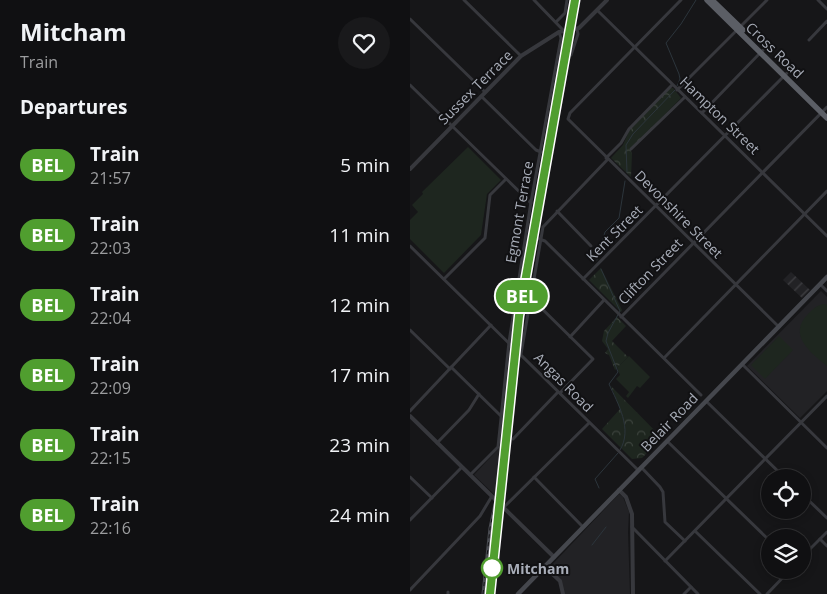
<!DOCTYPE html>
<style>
:root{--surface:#101012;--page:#19191b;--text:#f1f3f6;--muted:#9c9d9f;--line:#303032}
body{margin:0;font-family:"Open Sans",sans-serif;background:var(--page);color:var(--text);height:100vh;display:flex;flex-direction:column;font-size:19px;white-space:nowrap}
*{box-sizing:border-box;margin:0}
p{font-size:16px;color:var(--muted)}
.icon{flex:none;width:28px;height:28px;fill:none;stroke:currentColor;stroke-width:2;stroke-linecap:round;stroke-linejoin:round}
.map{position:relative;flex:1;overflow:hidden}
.side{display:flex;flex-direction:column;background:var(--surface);width:410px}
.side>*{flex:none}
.badge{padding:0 10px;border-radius:16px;font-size:18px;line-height:32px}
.tools{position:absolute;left:351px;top:469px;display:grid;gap:10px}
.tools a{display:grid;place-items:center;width:50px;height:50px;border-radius:50%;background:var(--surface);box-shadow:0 2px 8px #0003,0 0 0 1px var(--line);font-size:25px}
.map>.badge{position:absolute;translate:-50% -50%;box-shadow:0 0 0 2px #fff}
h2{padding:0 20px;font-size:19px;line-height:45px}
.round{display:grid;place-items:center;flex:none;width:52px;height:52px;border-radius:26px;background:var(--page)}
.headline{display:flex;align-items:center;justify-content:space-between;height:85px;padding:0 20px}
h1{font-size:24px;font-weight:700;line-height:38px}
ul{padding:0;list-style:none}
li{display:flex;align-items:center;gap:15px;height:70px;padding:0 20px}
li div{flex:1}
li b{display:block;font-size:19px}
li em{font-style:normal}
li .badge{min-width:55px;font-weight:700;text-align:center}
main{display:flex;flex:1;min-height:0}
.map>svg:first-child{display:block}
</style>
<main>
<section class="side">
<div class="headline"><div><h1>Mitcham</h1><p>Train</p></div><a class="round"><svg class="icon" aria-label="heart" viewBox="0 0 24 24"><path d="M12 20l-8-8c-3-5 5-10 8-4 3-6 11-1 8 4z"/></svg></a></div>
<h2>Departures</h2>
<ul>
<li><span class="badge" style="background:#509e2f;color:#fff">BEL</span><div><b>Train</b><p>21:57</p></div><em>5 min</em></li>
<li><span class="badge" style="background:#509e2f;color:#fff">BEL</span><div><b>Train</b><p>22:03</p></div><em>11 min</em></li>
<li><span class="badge" style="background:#509e2f;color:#fff">BEL</span><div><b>Train</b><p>22:04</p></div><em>12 min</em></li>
<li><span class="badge" style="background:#509e2f;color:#fff">BEL</span><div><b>Train</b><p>22:09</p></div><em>17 min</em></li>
<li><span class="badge" style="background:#509e2f;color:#fff">BEL</span><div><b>Train</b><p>22:15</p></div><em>23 min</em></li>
<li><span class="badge" style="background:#509e2f;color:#fff">BEL</span><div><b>Train</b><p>22:16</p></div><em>24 min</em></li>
</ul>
</section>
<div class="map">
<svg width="417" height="594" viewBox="0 0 417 594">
<defs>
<pattern id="industrial-furrows" width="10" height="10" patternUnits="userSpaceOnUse" patternTransform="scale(1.25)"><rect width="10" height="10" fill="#222225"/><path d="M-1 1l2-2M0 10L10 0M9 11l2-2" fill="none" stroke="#3f3f43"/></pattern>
<pattern id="forest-crowns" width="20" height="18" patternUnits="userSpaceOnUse" patternTransform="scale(1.25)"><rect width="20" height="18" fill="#1e261f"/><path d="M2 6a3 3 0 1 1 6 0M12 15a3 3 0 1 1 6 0" fill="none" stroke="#3c433d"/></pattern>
</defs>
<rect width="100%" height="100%" fill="#161618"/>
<!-- built -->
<g fill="#222225">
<path d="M411 291 417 297V391L390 418 337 366Z"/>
<path d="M90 447 85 495 64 475Z"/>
<path d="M209 494 213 497 219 512 218 532 220 594H154L151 580 139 568Z"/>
</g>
<!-- industrial -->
<path fill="url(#industrial-furrows)" d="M381 272 400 290 392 298 373 280Z"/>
<!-- forest -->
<g fill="url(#forest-crowns)">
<path d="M260 88H263L271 98 223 147 220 148 222 154 221 177 201 158 213 145 220 129Z"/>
<path d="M191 268 212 310 211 312 179 280Z"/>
<path d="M207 317 216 326 202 341 218 357 205 370 199 355 195 353 198 349 192 341 194 331Z"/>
<path d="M201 386 252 438 232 458 222 459 192 429 210 409Z"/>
</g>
<!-- pitch -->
<g fill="#1e261f">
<path d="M58 147 91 180 77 194 71 235 34 273 0 239V220L8 212 2 205 13 194 12 192Z"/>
<path d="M414 304 417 305V366C401 353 377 335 398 314 403 309 407 305 414 304Z"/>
<path d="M369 336 383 350 355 379 341 365Z"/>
<path d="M219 356 240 377 230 388 227 386 218 398 216 396 219 392 206 379 210 375 207 368Z"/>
</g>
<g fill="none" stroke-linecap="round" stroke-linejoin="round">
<!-- stream -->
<g stroke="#2c353c" stroke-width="1">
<path d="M267 86 270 79 269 74 256 43 271 24 286 0"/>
<path d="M217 172 216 145 223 134 265 90"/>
<path d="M187 260 195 232 209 218 215 181"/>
<path d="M191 269 210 311 198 333 196 341 208 372 199 384C208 404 223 429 210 450"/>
<path d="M189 488 185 479 208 453"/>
<path d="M182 545 196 527"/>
</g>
<!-- minor -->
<g stroke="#37383d" stroke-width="3">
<path d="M54 0 111 56"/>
<path d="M124 0 153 30"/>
<path d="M271 0 160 113 158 119 369 327"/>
<path d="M408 0 417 9"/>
<path d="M187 10 417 236"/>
<path d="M0 19 75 92"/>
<path d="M146 22 155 13 157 0"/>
<path d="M399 40 417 21"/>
<path d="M161 55 168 34 167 29"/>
<path d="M0 85 121 203"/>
<path d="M267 90 357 0"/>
<path d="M71 96 126 150 131 152"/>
<path d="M292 113 353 50"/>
<path d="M221 149 275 97"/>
<path d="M196 158 211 143 219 129 262 85"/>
<path d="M147 211 181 246"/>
<path d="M129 239 135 241 291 395"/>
<path d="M0 246 228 470"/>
<path d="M34 279 75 238 80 195 96 179"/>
<path d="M173 279 377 73"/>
<path d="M410 284 417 291"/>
<path d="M122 299 183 359 150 393"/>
<path d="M211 317 417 107"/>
<path d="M0 330 40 369"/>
<path d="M160 337 194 300"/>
<path d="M111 354 133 227 198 159"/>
<path d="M254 358 417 191"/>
<path d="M332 364 417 448"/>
<path d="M41 367 91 416"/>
<path d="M296 401 375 478"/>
<path d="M0 411 81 325"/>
<path d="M103 439 148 392"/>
<path d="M257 441 360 541"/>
<path d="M27 443 59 410 69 394"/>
<path d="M231 467 250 487 253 492 255 522 275 541"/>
<path d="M60 475 88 447 99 342 121 202 151 38 149 32"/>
<path d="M0 477 22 498"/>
<path d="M124 477 173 527"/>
<path d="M392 494 417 518"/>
<path d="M94 507 179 423"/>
<path d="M0 520 52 467"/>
<path d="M222 527 288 594"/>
<path d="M285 531 350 594"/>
<path d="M410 539 417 546"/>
<path d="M392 557 417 532"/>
<path d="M255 561 417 396"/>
<path d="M0 590 70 516 82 496"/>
<path d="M38 594V592"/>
<path d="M274 594 281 587"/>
<path d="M357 594 380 570"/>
</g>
<!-- tertiary -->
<g stroke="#37383d" stroke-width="4">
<path d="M0 169 111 56 149 32 169 28 197 0"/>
<path d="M0 416 144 557"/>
<path d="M209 490 216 497 222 514 223 594"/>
<path d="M134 566 150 581 153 594"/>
</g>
<!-- secondary -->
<path stroke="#45474d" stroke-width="4.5" d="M108 594 417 277"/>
<!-- trunk -->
<g stroke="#5b5e65" stroke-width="5.5">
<path d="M297 0 417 118"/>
<path d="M302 0 333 30"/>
</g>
<defs>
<path id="rail" d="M73 594 80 528 89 485 109 306 163 0"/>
</defs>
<!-- rail casing -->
<use href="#rail" stroke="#4a4c52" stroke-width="3"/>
<!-- rail -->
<use href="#rail" stroke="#111113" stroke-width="1" stroke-dasharray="4" stroke-linecap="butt"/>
</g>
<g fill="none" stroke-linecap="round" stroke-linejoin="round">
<defs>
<path id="line" d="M80 594 109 316 165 0"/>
</defs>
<!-- line casing -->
<use href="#line" stroke="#fff" stroke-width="11"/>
<!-- line -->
<use href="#line" stroke="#509e2f" stroke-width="8"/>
</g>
<!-- markers -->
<circle fill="#fff" stroke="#509e2f" stroke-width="2.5" cx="82" cy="568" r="10"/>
<g text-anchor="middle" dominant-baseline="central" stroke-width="4" stroke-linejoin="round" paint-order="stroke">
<!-- street labels -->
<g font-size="14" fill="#a8adb8" stroke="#111113">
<text transform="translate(365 50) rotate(44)">Cross Road</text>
<text transform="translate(65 87) rotate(-45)">Sussex Terrace</text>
<text transform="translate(310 115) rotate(44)">Hampton Street</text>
<text transform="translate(109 212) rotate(-80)">Egmont Terrace</text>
<text transform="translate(269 214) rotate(45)">Devonshire Street</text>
<text transform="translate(204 233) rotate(-45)">Kent Street</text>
<text transform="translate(240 271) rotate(-46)">Clifton Street</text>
<text transform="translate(154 382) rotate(45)">Angas Road</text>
<text transform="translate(259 422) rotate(-46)">Belair Road</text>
</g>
<!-- stop labels -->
<g font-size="14" font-weight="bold" fill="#a8adb8" stroke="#111113" text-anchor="start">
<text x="97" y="568">Mitcham</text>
</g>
</g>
</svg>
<div class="tools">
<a><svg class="icon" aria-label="locate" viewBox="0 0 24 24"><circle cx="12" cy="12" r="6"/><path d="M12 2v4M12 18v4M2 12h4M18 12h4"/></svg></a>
<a><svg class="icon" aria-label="layers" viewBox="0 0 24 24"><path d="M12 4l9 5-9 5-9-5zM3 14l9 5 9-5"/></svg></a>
</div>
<b class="badge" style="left:112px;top:296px;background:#509e2f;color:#fff">BEL</b>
</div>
</main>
